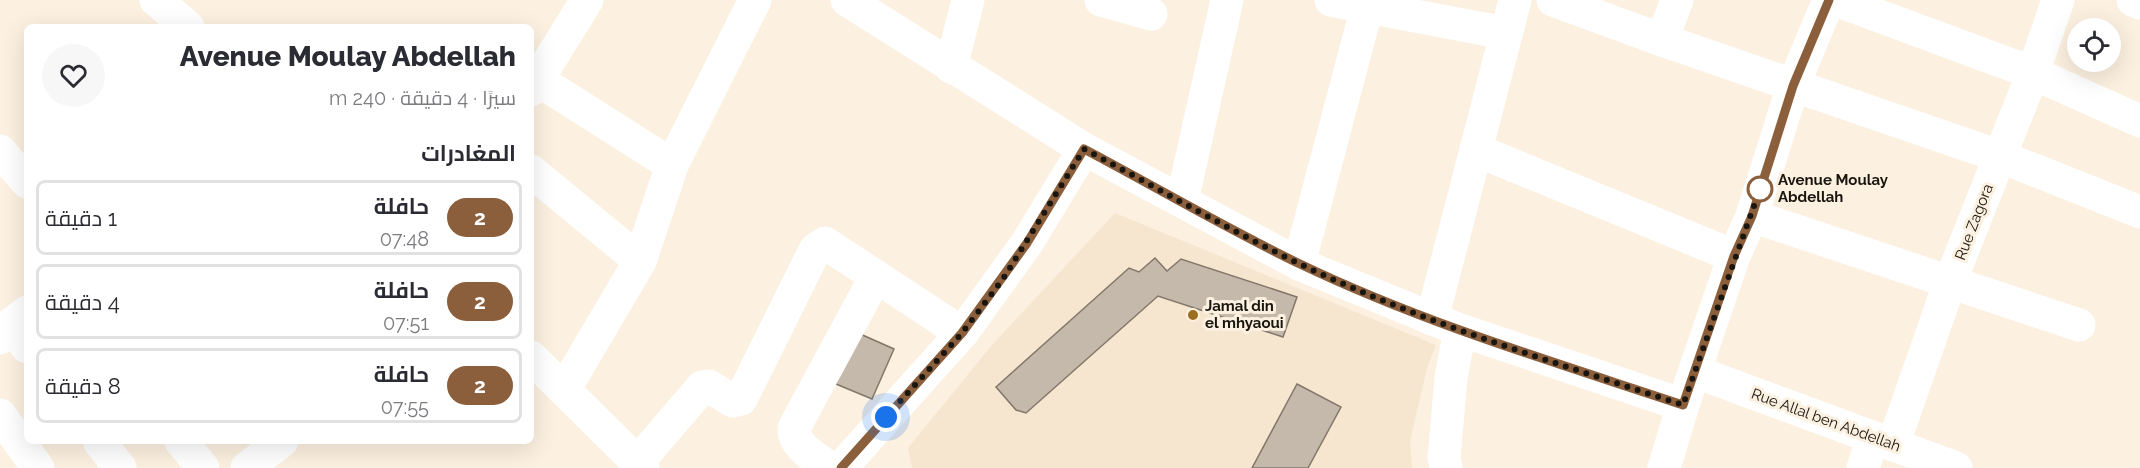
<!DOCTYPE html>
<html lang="ar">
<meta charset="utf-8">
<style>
:root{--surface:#fff;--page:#f7f7f7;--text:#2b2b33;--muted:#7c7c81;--line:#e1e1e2}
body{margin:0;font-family:Raleway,Cairo,sans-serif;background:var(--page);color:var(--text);direction:rtl;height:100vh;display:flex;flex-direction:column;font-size:22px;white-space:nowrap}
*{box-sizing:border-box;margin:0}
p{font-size:20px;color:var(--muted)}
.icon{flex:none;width:33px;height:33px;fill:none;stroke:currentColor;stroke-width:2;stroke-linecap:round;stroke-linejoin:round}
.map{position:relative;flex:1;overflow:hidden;direction:ltr}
.sheet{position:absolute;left:24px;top:24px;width:510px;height:420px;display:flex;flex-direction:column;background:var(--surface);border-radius:9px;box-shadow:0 6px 24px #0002;direction:rtl}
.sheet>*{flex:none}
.badge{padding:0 12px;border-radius:20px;font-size:21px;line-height:39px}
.fabs{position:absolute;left:2067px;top:18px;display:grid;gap:12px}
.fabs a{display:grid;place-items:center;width:54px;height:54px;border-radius:50%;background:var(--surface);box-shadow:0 6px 24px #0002;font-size:30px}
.you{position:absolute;width:30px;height:30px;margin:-15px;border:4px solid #fff;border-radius:50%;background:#1a73e8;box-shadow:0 0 0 9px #1a73e833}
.map>.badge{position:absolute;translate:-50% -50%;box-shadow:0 0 0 3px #fff}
h2{padding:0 18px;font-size:22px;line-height:54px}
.round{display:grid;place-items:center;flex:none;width:63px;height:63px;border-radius:32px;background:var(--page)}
.headline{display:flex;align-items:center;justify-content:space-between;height:102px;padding:0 18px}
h1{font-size:28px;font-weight:800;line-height:45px}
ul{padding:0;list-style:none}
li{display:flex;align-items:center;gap:18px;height:75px;margin:0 12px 9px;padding:0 6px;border:3px solid var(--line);border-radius:9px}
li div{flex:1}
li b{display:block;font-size:22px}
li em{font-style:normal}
li .badge{min-width:66px;font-weight:700;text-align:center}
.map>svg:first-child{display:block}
</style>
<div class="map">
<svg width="2140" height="468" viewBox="0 0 2140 468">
<rect width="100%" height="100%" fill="#fcf0e0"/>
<!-- built -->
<path fill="#f6e5cf" d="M1115 213 1436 345 1427 368 1410 441 1412 468H912L908 448 992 345Z"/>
<!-- building -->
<g fill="#c4b9aa" stroke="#827769" stroke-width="1.5">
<path d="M1155 258 1167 271 1181 259 1297 297 1283 337 1158 296 1026 413 1016 410 996 387 1129 268 1139 272Z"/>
<path d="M858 333 894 349 872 399 836 384Z"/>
<path d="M1297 384 1341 407 1308 468H1252Z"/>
</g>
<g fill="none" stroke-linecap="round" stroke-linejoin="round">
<!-- minor -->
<g stroke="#fff" stroke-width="33">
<path d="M156 0 188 27"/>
<path d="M847 0 1084 149 1299 264 1460 330 1683 405"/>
<path d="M1101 0 1151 14"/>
<path d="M1331 0 1505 33"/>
<path d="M1553 0 1662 40 1999 156 2140 212"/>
<path d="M1836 0 2033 73 2140 121"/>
<path d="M2133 0 2140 3"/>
<path d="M1662 40 1677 0"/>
<path d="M951 67 968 0"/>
<path d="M538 80 672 165"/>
<path d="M531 90 587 0"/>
<path d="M1476 150 1734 256"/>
<path d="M0 151 27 182"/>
<path d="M531 171 640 261"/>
<path d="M1182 201 1227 0"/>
<path d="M1752 216 2079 325"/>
<path d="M1299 264 1369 0"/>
<path d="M1432 319 1515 0"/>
<path d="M10 325 27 347"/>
<path d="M0 338 10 325 27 312"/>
<path d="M531 357 643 468"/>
<path d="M1696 372 1956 468"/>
<path d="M564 390 640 261 672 165 755 0"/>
<path d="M0 415 38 468"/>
<path d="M99 441 120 468"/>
<path d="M181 441 203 468"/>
<path d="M1893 445 1950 282 2033 73 2058 0"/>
<path d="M638 462 702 387 709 386 733 401 741 399 815 250 825 243 962 333"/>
<path d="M247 468 282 441"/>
<path d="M830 468C817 458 793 447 794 428L876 276"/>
<path d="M841 468 962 333 1027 243 1084 149"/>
<path d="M1446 468 1444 458 1451 378 1460 330"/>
<path d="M1664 468 1683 405 1734 256 1752 216 1793 86 1829 0"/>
<path d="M1863 468 1873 438"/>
</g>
</g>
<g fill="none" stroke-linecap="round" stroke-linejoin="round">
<defs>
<path id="line" d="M841 468 962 333 1027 243 1084 149C1156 187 1227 229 1300 264 1423 323 1554 362 1683 405L1734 256 1752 216 1793 86 1829 0"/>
</defs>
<!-- line casing -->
<use href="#line" stroke="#fff" stroke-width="14"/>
<!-- line -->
<use href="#line" stroke="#8b5e3c" stroke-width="9"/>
<!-- walk -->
<path stroke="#19150f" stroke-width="6" stroke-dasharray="0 10.8" d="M886 417 962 333 1003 279 1084 149C1156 187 1227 229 1300 264 1423 323 1554 362 1683 405L1760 189"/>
</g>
<!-- markers -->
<circle fill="#fff" stroke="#8b5e3c" stroke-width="3" cx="1760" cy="189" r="12"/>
<circle fill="#9d6d20" stroke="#fcf0e0" stroke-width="2" cx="1193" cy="315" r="6"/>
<g text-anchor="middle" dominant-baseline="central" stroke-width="6" stroke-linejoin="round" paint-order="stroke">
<!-- stop labels -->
<g font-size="15" font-weight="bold" fill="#19150f" stroke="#fcf0e0" text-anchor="start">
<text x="1778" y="180">Avenue Moulay<tspan x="1778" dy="17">Abdellah</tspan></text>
</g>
<!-- street labels -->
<g font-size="15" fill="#19150f" stroke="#fcf0e0">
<text transform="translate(1974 222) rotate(-69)">Rue Zagora</text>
<text transform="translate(1826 420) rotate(20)">Rue Allal ben Abdellah</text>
</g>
<!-- poi labels -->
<g font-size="15" font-weight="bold" fill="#19150f" stroke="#fcf0e0" text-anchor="start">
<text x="1205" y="306">Jamal din<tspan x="1205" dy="17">el mhyaoui</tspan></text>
</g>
</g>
</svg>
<div class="fabs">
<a><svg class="icon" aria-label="locate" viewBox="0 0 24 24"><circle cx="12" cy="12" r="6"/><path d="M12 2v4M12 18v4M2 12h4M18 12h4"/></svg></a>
</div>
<div class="you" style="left:886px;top:417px"></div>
<section class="sheet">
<div class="headline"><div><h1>Avenue Moulay Abdellah</h1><p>سيرًا · 4 دقيقة · 240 m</p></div><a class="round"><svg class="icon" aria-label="heart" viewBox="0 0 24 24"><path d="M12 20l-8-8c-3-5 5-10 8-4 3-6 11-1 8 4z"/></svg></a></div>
<h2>المغادرات</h2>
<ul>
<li><span class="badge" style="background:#8b5e3c;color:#fff">2</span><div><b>حافلة</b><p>07:48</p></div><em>1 دقيقة</em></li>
<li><span class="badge" style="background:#8b5e3c;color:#fff">2</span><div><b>حافلة</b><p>07:51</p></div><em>4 دقيقة</em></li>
<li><span class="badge" style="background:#8b5e3c;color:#fff">2</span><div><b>حافلة</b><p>07:55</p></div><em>8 دقيقة</em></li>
</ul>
</section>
</div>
